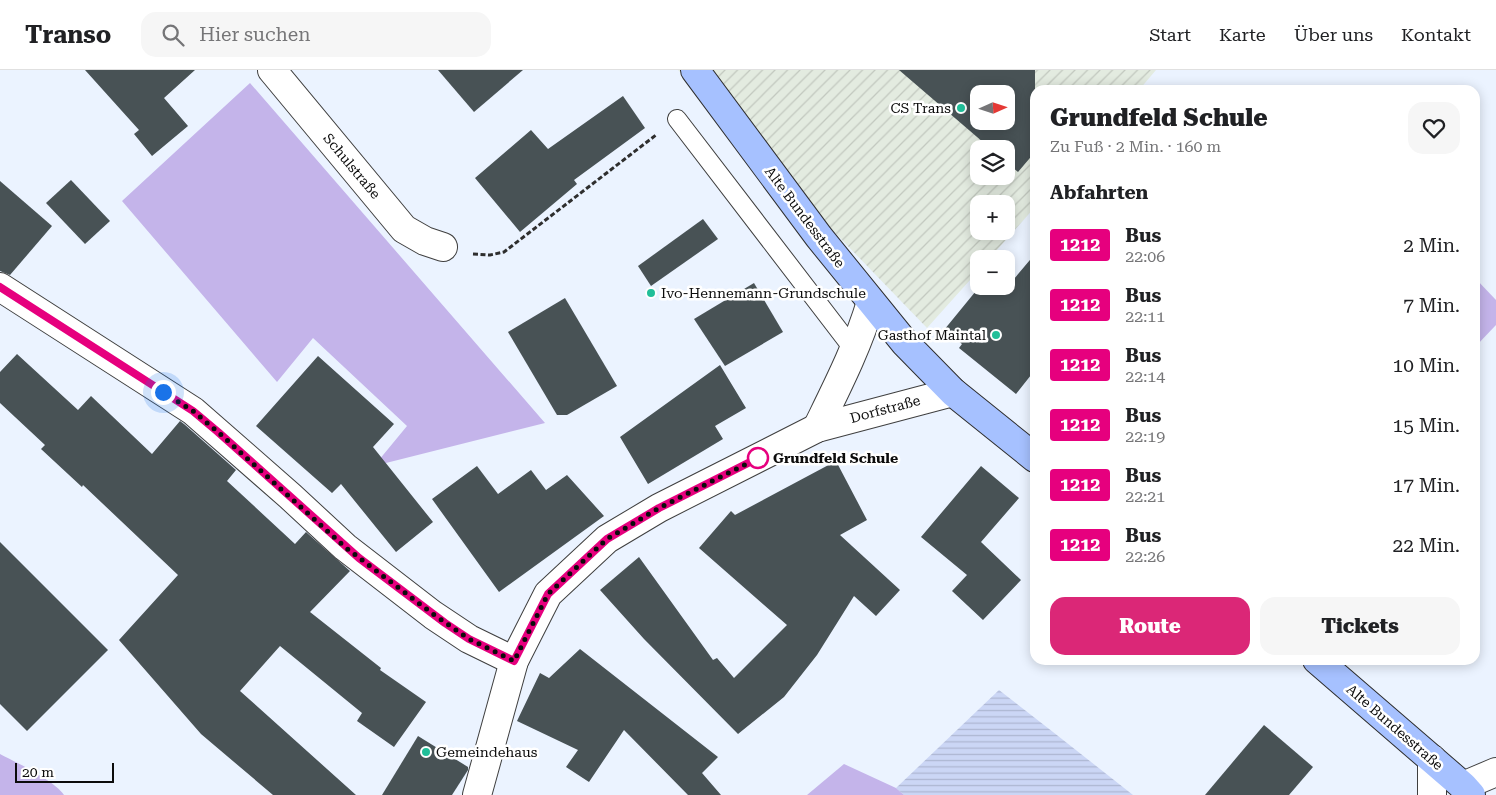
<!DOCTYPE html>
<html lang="de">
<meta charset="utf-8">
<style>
:root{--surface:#fff;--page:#f6f6f6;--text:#202124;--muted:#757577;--line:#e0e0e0;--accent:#db2777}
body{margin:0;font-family:"Roboto Serif",serif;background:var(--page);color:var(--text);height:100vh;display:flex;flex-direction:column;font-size:19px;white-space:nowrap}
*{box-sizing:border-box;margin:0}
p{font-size:16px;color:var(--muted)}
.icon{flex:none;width:28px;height:28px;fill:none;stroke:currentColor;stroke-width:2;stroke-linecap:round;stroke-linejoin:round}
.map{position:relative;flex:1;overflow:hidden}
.side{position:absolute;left:1030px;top:15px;width:450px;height:580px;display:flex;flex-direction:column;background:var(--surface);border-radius:15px;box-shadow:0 2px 12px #0003}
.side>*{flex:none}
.badge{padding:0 10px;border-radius:4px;font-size:18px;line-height:32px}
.needle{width:32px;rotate:87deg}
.buttons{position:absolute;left:970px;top:15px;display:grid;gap:10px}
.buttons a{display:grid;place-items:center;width:45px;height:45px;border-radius:10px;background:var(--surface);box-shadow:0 2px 12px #0003;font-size:25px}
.scale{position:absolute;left:15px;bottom:12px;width:99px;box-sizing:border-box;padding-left:5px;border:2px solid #0c0c0c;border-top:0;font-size:14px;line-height:18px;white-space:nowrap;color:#0c0c0c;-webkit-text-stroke:4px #fff;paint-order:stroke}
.you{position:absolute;width:25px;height:25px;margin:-12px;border:4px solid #fff;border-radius:50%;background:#1a73e8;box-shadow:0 0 0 8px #1a73e833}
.map>.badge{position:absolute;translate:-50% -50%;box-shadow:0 0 0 2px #fff}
h2{padding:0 20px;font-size:19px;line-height:45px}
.round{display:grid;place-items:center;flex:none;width:52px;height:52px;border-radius:15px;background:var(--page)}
.headline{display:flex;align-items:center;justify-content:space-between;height:85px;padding:0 20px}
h1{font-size:24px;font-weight:800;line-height:38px}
.button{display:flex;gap:10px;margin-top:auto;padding:10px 20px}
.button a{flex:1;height:58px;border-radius:15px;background:var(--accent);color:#fff;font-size:20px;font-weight:800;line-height:58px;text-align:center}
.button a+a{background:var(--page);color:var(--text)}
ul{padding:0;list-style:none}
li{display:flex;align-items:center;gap:15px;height:60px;padding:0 20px}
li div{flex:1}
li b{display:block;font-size:19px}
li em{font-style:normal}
li .badge{min-width:55px;font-weight:700;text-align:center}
header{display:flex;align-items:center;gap:30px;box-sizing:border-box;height:70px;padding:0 25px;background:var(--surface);border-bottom:1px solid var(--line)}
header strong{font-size:24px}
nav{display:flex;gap:28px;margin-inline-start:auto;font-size:18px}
.search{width:350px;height:45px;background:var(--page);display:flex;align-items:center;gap:12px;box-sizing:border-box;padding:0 18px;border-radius:15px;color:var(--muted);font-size:19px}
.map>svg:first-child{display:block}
</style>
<header>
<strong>Transo</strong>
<div class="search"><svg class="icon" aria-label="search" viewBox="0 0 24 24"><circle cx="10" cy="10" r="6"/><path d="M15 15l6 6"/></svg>Hier suchen</div>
<nav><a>Start</a><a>Karte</a><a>Über uns</a><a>Kontakt</a></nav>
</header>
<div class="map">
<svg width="1496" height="725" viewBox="0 0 1496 725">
<defs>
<pattern id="industrial-furrows" width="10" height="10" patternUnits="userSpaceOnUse" patternTransform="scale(1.25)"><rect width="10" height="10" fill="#e3ebe0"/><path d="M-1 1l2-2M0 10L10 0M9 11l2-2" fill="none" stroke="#c2c8bf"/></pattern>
<pattern id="farmland-rules" width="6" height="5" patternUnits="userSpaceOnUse" patternTransform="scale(1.25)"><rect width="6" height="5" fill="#cbd6f5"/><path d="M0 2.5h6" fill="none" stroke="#adb6d1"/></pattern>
</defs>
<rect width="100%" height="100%" fill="#ebf3ff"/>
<!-- industrial -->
<path fill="url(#industrial-furrows)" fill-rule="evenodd" d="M678 0H1156L1139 20H1035V137L989 189H979V200L927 258ZM979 24H1006V51H979ZM979 79H1006V106H979ZM979 134H1006V161H979Z"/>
<!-- farmland -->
<path fill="url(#farmland-rules)" d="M999 620 1053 662 1133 725H904L896 718Z"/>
<!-- grass -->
<g fill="#c4b4ea">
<path d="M250 13 545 353 374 396 407 356 313 268 277 312 122 131Z"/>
<path d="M1475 208 1496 230V255L1475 277Z"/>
<path d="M0 684C17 693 54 710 64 725H0Z"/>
<path d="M844 694 896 718 904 725H807Z"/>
</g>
<!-- building -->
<g fill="#485255" fill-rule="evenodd">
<path d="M85 0H195L164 28 188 56 152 86 134 64 139 60Z"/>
<path d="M438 0H523L474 42Z"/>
<path d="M899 0H1035V82L1018 102 1006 92V79H991ZM979 24H1006V51H979Z"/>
<path d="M623 26 645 58 574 110 577 114 520 162 475 108 531 60 548 79Z"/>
<path d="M71 110 110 151 85 174 46 133Z"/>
<path d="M0 111 52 156 10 205 0 201Z"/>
<path d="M703 149 718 169 651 216 638 196Z"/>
<path d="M1035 184V300L1016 324 959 278 962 274 944 260 980 216H1008Z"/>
<path d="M754 213 783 262 725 296 694 249Z"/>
<path d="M565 228 617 316 567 345H557L508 262Z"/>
<path d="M17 284 78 340 91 326 152 384 180 351 184 354 236 400 227 411 295 474 306 462 350 501 310 542 381 598 380 600 426 632 394 677 357 651 362 643 280 576 240 621 356 725H273L201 664 119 570 178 505 83 415 82 417 41 379 45 375 0 333V302Z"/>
<path d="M318 286 394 354 373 377 433 452 396 482 341 414 332 423 256 356Z"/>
<path d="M720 295 746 338 715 356 723 369 648 414 620 367Z"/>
<path d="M836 391 867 450 840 465 900 520 876 546 854 526 817 585 784 627 738 664 644 569 600 520 639 487 713 590 717 588 734 608 787 555 699 478 731 441 735 445Z"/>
<path d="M477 396 498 424 531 400 546 420 567 405 604 446 499 522 432 429Z"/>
<path d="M981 396 1019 428 981 472 1021 510 983 550 952 521 967 505 921 467Z"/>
<path d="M0 472 108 580 27 661 0 634Z"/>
<path d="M580 579 718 687 702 703 721 725H688L624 660 589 712 566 697 578 680 517 651 540 603 549 608Z"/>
<path d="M1264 655 1313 697 1289 725H1205Z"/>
<path d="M418 666 468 697V700L452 725H382Z"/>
</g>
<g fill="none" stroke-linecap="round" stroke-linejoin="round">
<defs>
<path id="service" d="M677 49 854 280"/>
<g id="minor">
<path d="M272 0 404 159 425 171 443 177"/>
<path d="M0 217 193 341 290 426 345 477 433 545 469 569 514 591"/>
<path d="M817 358C837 317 858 276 871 232"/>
<path d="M1463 716 1496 702"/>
<path d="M477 725 514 591 548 524 607 469 659 438 817 358 953 322"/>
</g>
<path id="tertiary" d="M1432 689V725"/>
<g id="secondary">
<path d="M695 0 819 167 905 273 953 322 1035 388"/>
<path d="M1317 590 1463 716 1471 725"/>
</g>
</defs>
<!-- service casing -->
<use href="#service" stroke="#3f3f3f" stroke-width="20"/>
<!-- minor casing -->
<use href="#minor" stroke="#3f3f3f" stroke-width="30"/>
<!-- tertiary casing -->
<use href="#tertiary" stroke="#3f3f3f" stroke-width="30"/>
<!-- secondary casing -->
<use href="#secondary" stroke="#2e2e2e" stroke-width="30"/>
<!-- path -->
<path stroke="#2e2e2e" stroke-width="3" stroke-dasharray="5 2.5" stroke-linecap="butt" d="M473 184 490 185 504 182 656 65"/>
<!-- service -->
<use href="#service" stroke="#fff" stroke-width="18"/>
<!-- minor -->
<use href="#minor" stroke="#fff" stroke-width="28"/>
<!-- tertiary -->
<use href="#tertiary" stroke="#fff" stroke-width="28"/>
<!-- secondary -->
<use href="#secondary" stroke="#a6c1ff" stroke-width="28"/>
</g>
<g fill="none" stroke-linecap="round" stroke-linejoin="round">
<defs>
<path id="line" d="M0 217 193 341 218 362 359 488 445 553 469 569 514 591 548 524 607 469 659 438 758 388"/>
</defs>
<!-- line casing -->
<use href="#line" stroke="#fff" stroke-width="11"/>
<!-- line -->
<use href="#line" stroke="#e6007e" stroke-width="8"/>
<!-- walk -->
<path stroke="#0c0c0c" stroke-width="5" stroke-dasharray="0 9" d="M163 322 193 341 218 362 345 477 433 544 469 569 514 591 548 524 607 469 659 438 758 388"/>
</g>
<!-- markers -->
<g fill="#21bf99" stroke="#fff" stroke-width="2">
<circle cx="961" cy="38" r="5"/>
<circle cx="651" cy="223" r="5"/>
<circle cx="996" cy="265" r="5"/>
<circle cx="426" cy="682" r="5"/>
</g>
<circle fill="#fff" stroke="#e6007e" stroke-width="2.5" cx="758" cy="388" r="10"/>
<g text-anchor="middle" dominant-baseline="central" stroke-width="5" stroke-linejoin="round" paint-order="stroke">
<!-- poi labels -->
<g font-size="14" fill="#0c0c0c" stroke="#fff" text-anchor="end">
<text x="951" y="38">CS Trans</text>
<text x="661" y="223" text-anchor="start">Ivo-Hennemann-Grundschule</text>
<text x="986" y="265">Gasthof Maintal</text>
<text x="436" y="682" text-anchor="start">Gemeindehaus</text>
</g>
<!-- street labels -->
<g font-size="14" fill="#0c0c0c" stroke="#fff">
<text transform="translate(352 96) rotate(50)">Schulstraße</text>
<text transform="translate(805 147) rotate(53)">Alte Bundesstraße</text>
<text transform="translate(885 339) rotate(-15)">Dorfstraße</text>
<text transform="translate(1395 657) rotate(41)">Alte Bundesstraße</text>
</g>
<!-- stop labels -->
<g font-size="14" font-weight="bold" fill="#0c0c0c" stroke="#fff" text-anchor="start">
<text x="773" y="388">Grundfeld Schule</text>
</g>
</g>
</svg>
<div class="buttons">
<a><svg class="needle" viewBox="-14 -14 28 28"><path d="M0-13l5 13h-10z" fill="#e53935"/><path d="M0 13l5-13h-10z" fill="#757577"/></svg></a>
<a><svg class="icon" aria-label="layers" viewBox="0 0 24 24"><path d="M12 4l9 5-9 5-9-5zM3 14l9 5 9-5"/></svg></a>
<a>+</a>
<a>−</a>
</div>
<div class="scale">20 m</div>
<div class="you" style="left:163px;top:322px"></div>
<section class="side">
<div class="headline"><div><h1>Grundfeld Schule</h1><p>Zu Fuß · 2 Min. · 160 m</p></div><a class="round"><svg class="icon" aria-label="heart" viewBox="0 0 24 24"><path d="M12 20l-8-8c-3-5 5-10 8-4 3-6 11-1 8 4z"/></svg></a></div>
<h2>Abfahrten</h2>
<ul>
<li><span class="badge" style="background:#e6007e;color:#fff">1212</span><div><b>Bus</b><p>22:06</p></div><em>2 Min.</em></li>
<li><span class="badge" style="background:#e6007e;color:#fff">1212</span><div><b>Bus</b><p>22:11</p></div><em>7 Min.</em></li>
<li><span class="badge" style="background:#e6007e;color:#fff">1212</span><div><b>Bus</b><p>22:14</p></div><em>10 Min.</em></li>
<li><span class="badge" style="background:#e6007e;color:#fff">1212</span><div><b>Bus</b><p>22:19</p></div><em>15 Min.</em></li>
<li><span class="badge" style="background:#e6007e;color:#fff">1212</span><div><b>Bus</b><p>22:21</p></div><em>17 Min.</em></li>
<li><span class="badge" style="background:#e6007e;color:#fff">1212</span><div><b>Bus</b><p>22:26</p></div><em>22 Min.</em></li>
</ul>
<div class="button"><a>Route</a><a>Tickets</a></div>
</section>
</div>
